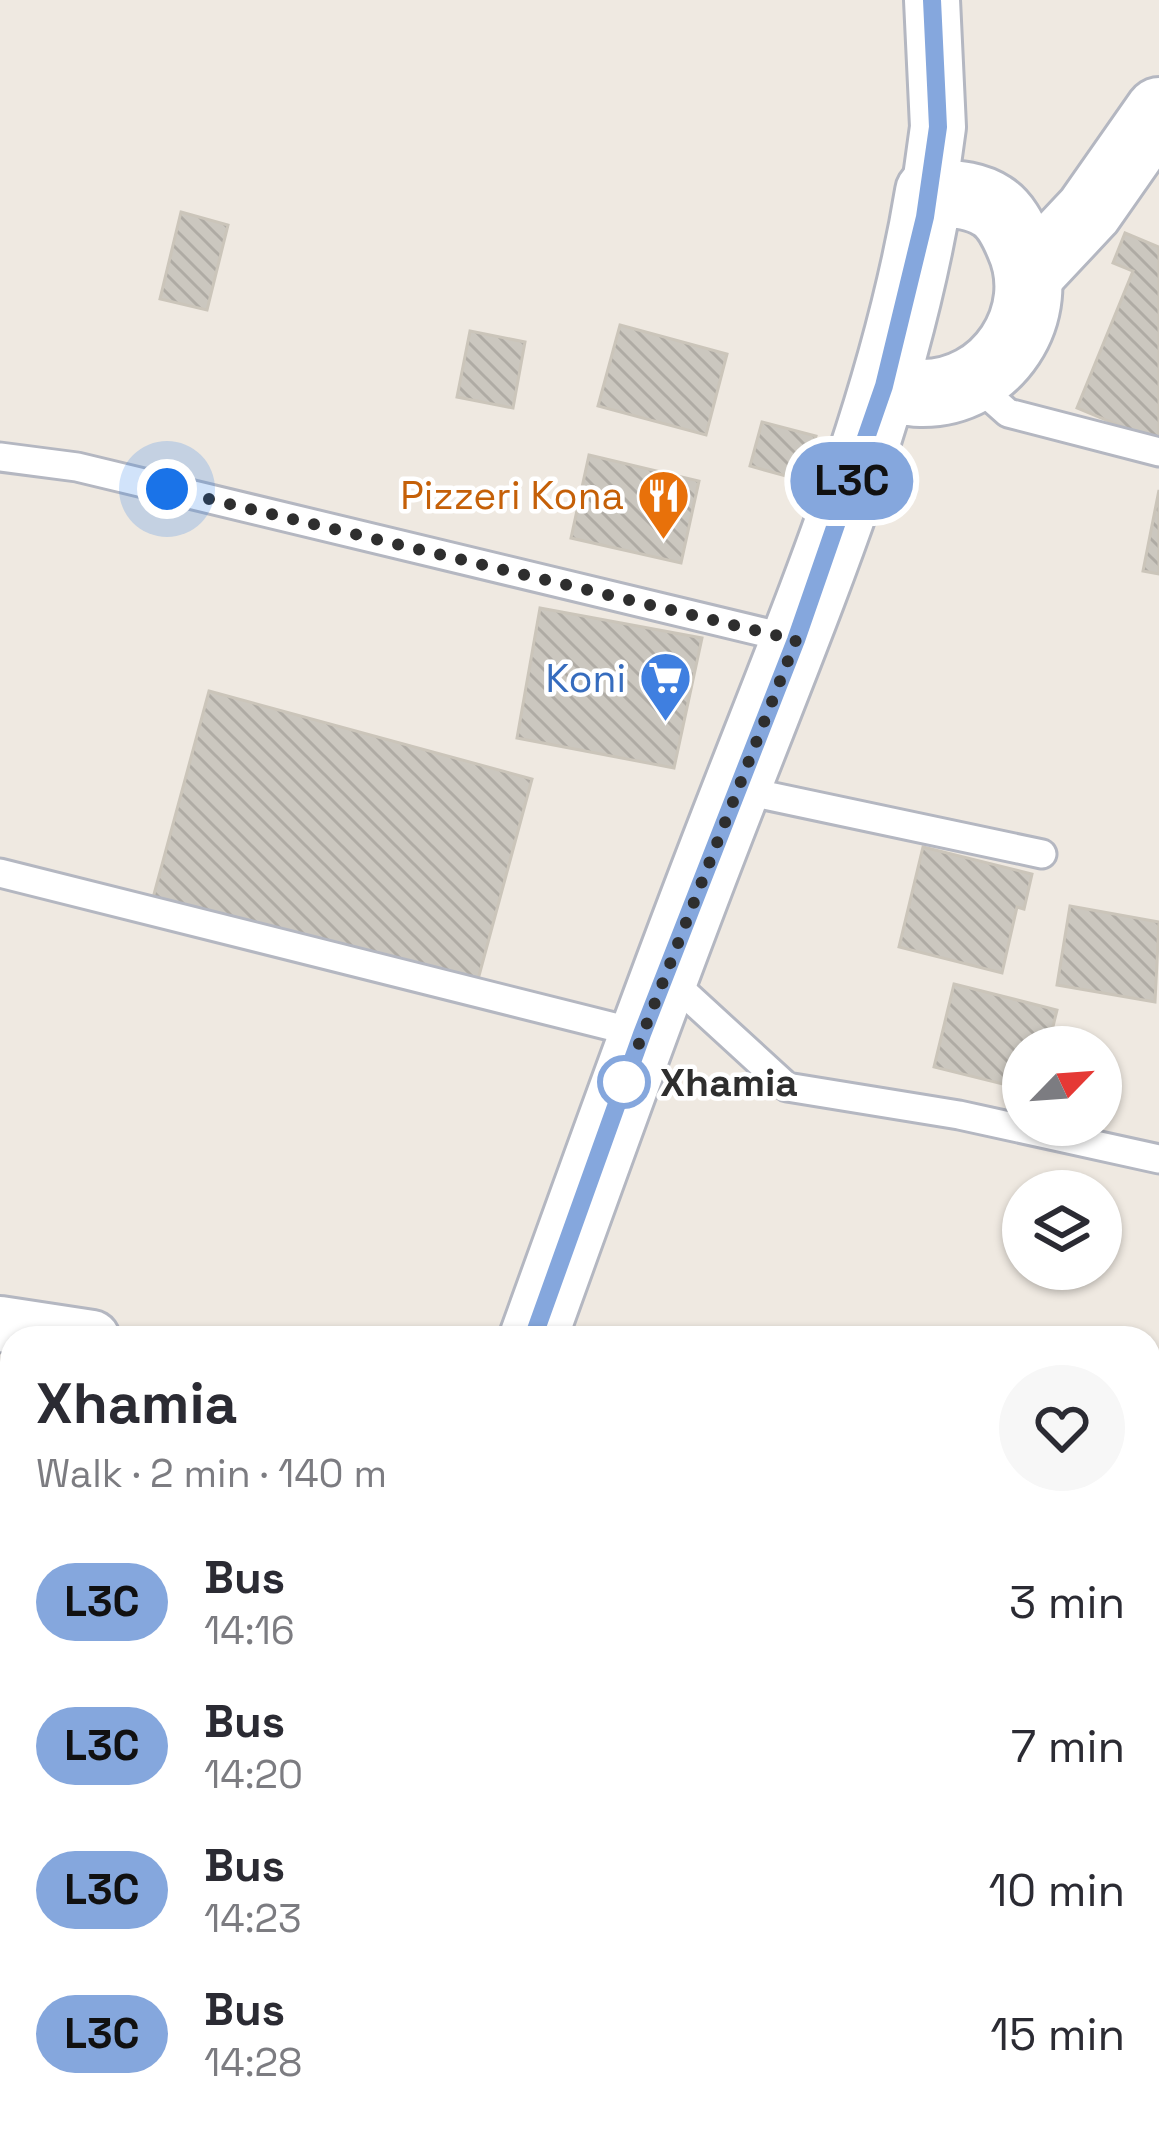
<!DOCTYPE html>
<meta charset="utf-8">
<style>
:root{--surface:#fff;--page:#f7f7f7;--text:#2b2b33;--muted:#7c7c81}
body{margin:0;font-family:"Space Grotesk",sans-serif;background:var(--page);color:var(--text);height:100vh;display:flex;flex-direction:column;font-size:45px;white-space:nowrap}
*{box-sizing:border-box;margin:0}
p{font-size:39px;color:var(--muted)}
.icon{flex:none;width:66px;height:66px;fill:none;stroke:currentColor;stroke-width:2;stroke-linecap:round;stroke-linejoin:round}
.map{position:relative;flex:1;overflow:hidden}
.panel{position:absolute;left:0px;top:1326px;width:1161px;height:807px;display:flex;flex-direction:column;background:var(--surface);border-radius:36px 36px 0 0;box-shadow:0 3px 9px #0004}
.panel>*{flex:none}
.badge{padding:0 24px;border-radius:39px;font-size:42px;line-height:78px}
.needle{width:78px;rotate:65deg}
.tools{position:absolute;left:1002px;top:1026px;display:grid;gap:24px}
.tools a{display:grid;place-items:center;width:120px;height:120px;border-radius:50%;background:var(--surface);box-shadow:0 3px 9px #0004;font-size:60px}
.you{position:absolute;width:60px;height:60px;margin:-30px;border:9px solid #fff;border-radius:50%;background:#1a73e8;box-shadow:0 0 0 18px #1a73e833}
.map>.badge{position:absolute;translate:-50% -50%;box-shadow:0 0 0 6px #fff}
.round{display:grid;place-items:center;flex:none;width:126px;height:126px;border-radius:63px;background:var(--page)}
.overview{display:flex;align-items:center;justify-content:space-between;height:204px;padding:0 36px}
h1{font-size:57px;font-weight:700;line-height:90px}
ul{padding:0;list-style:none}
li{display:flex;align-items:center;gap:36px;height:144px;padding:0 36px}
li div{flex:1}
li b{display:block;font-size:45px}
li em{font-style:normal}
li .badge{min-width:132px;font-weight:700;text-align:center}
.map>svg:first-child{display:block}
</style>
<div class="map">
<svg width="1159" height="2131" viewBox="0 0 1159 2131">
<defs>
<pattern id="building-back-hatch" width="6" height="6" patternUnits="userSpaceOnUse" patternTransform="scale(3)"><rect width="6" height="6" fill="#cbc7bf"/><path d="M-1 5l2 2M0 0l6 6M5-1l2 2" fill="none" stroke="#afaba4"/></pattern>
</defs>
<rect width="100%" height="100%" fill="#efe9e1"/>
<!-- pitch -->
<path fill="#c9ec9a" d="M0 1665 12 1668V1842L0 1839Z"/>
<!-- building -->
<g fill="url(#building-back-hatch)" stroke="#cbc5ba" stroke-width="3">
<path d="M181 212 228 225 207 310 160 299Z"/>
<path d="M1125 233 1159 247V442L1077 408 1133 271 1113 263Z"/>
<path d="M620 325 727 354 706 435 598 406Z"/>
<path d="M470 331 525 342 513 408 457 397Z"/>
<path d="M762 422 816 436 804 481 750 466Z"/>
<path d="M589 455 699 481 681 563 571 538Z"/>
<path d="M1159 490V574L1143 571Z"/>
<path d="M540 608 702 638 674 768 517 738Z"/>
<path d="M209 691 532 779 476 987 153 898Z"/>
<path d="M923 847 1032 874 1024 909 1017 907 1002 973 899 947Z"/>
<path d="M1070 906 1159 922 1155 1002 1057 985Z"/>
<path d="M954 984 1057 1010 1048 1047H1023V1089L934 1067Z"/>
<path d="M0 1509 12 1512V1659L0 1657Z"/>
<path d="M1149 1907 1159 1908V2015L1149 2013Z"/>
<path d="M1149 2032 1159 2033V2131L1067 2126 1068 2121H1149Z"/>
</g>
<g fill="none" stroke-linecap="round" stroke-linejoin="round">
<defs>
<g id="lane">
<path d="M972 381 1008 413 1159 452"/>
<path d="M0 457 77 467 796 640"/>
<path d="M736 789 1042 854"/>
<path d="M0 873 642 1034"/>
<path d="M667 977 787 1087 959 1115 1159 1159"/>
<path d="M1149 1878 1159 1880"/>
<path d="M0 2091 12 2094"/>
<path d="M132 2121 177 2131"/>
<path d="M835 2121 899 2131"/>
</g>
<g id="street">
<path d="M929 192 938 127 932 0"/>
<path d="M0 1324 92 1338"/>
<path d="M0 1880 12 1883"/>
</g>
<g id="secondary">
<path d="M1029 275 1089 211 1159 111"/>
<path d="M533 1338C599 1155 665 971 736 790 812 595 895 399 929 192 951 194 974 194 992 206 1005 214 1013 230 1019 244 1051 313 997 395 920 393 908 393 895 388 884 386"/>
<path d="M299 2131 302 2121"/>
</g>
</defs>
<!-- lane casing -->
<use href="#lane" stroke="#b4b7c1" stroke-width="33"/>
<!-- street casing -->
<use href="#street" stroke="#b4b7c1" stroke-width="60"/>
<!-- secondary casing -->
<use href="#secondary" stroke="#b4b7c1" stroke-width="72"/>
<!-- lane -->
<use href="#lane" stroke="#fff" stroke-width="27"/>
<!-- street -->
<use href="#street" stroke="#fff" stroke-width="54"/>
<!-- secondary -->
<use href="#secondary" stroke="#fff" stroke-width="66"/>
</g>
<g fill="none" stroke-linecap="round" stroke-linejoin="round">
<defs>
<path id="line" d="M533 1338 642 1034 796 640 884 386 925 217 938 127 932 0"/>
</defs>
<!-- line casing -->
<use href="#line" stroke="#fff" stroke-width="27"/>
<!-- line -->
<use href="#line" stroke="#85a7dd" stroke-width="18"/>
<!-- walk -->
<path stroke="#2e2e2e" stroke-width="12" stroke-dasharray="0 21.6" d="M167 489 796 640 624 1082"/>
</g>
<!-- icons -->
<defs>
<symbol id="restaurant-pin" viewBox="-11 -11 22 30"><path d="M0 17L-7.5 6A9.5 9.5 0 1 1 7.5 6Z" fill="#e8710a" stroke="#fff"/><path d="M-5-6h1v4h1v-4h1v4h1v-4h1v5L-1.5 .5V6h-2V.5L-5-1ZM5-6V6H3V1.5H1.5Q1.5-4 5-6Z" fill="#fff"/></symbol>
<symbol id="supermarket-pin" viewBox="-11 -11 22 30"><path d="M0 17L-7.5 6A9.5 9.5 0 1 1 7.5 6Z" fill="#3f7fe0" stroke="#fff"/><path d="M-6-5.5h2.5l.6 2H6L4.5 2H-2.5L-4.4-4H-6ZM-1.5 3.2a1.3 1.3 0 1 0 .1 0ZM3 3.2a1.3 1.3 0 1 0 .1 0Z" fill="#fff"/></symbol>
</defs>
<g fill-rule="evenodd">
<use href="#restaurant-pin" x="634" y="466" width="59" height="81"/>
<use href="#supermarket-pin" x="636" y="648" width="59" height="81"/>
</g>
<!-- markers -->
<circle fill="#fff" stroke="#85a7dd" stroke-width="6" cx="624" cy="1082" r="24"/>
<g text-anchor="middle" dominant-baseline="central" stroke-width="9" stroke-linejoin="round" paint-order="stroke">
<!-- food labels -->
<g font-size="39" fill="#c56008" stroke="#fff" text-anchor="end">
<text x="624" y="495">Pizzeri Kona</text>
</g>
<!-- shop labels -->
<g font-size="39" fill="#366cbe" stroke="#fff" text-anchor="end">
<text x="626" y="678">Koni</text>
</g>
<!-- stop labels -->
<g font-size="39" font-weight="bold" fill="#2e2e2e" stroke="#fff" text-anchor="start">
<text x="660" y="1082">Xhamia</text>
</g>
</g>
</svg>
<div class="tools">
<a><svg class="needle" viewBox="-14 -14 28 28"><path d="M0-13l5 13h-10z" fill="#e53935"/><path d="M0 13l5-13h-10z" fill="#7c7c81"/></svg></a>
<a><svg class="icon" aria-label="layers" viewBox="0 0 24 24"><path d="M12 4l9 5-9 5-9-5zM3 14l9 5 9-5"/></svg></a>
</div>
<div class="you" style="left:167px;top:489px"></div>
<b class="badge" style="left:852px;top:481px;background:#85a7dd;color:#111">L3C</b>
<section class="panel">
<div class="overview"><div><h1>Xhamia</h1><p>Walk · 2 min · 140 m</p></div><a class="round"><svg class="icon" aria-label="heart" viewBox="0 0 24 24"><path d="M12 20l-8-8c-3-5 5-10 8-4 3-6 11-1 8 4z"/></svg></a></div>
<ul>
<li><span class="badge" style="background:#85a7dd;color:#111">L3C</span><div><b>Bus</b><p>14:16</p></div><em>3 min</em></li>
<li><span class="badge" style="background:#85a7dd;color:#111">L3C</span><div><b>Bus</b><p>14:20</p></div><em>7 min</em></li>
<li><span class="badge" style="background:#85a7dd;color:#111">L3C</span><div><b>Bus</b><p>14:23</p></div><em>10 min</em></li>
<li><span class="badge" style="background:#85a7dd;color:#111">L3C</span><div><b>Bus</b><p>14:28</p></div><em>15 min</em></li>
</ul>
</section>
</div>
